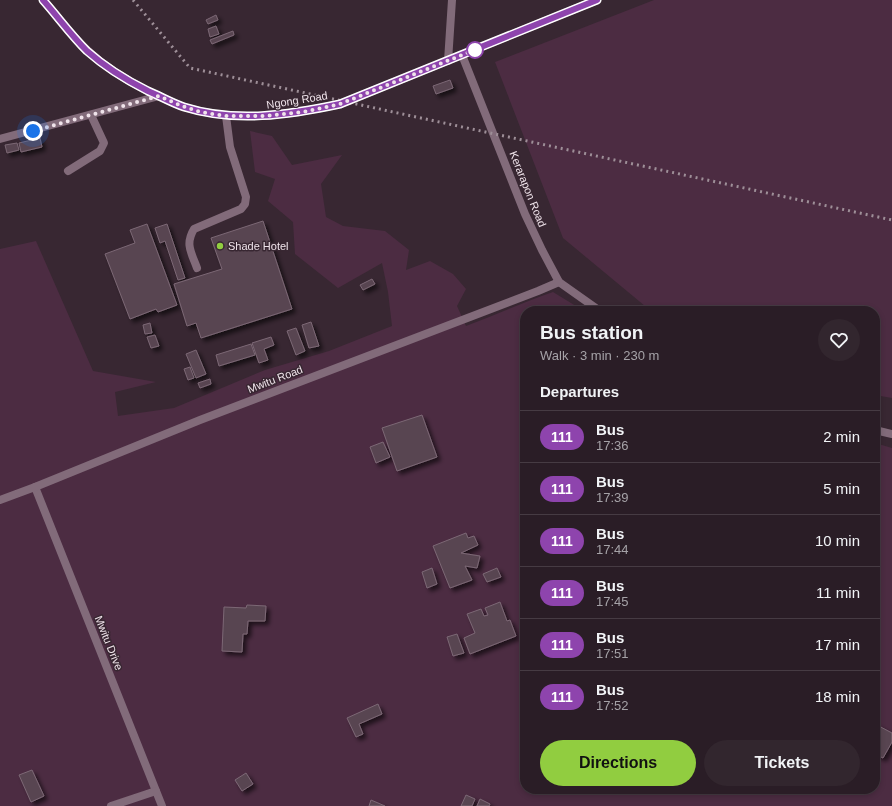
<!DOCTYPE html>
<meta charset="utf-8">
<style>
:root{--surface:#2a1d26;--page:#32262e;--text:#f1f3f6;--muted:#a5a2a7;--line:#463b43;--accent:#91cd40}
body{margin:0;font-family:Helvetica,sans-serif;background:var(--page);color:var(--text);height:100vh;display:flex;flex-direction:column;font-size:15px;white-space:nowrap}
*{box-sizing:border-box;margin:0}
p{font-size:13px;color:var(--muted)}
.icon{flex:none;width:22px;height:22px;fill:none;stroke:currentColor;stroke-width:2;stroke-linecap:round;stroke-linejoin:round}
.map{position:relative;flex:1;overflow:hidden}
.sheet{position:absolute;left:520px;top:306px;width:360px;height:488px;display:flex;flex-direction:column;background:var(--surface);border-radius:16px;box-shadow:0 2px 6px #0003,0 0 0 1px var(--line)}
.sheet>*{flex:none}
.badge{padding:0 8px;border-radius:13px;font-size:14px;line-height:26px}
.you{position:absolute;width:20px;height:20px;margin:-10px;border:3px solid #fff;border-radius:50%;background:#1a73e8;box-shadow:0 0 0 6px #1a73e833}
.map>.badge{position:absolute;translate:-50% -50%;box-shadow:0 0 0 2px #fff}
h2{padding:0 20px;font-size:15px;line-height:36px}
.round{display:grid;place-items:center;flex:none;width:42px;height:42px;border-radius:21px;background:var(--page)}
.overview{display:flex;align-items:center;justify-content:space-between;height:68px;padding:0 20px}
h1{font-size:19px;font-weight:700;line-height:30px}
.cta{display:flex;gap:8px;margin-top:auto;padding:8px 20px}
.cta a{flex:1;height:46px;border-radius:24px;background:var(--accent);color:#111;font-size:16px;font-weight:700;line-height:46px;text-align:center}
.cta a+a{background:var(--page);color:var(--text)}
ul{padding:0;list-style:none}
li{display:flex;align-items:center;gap:12px;height:52px;padding:0 20px;border-top:1px solid var(--line)}
li div{flex:1}
li b{display:block;font-size:15px}
li em{font-style:normal}
li .badge{min-width:44px;font-weight:700;text-align:center}
.map>svg:first-child{display:block}
</style>
<div class="map">
<svg width="892" height="806" viewBox="0 0 892 806">
<defs>
<filter id="shadow"><feDropShadow dx="3.5" dy="3.5" stdDeviation="2" flood-color="#0009"/></filter>
</defs>
<rect width="100%" height="100%" fill="#382732"/>
<!-- green -->
<g fill="#4c2c42">
<path d="M654 0H892V398L875 395V311H651L563 238 495 62Z"/>
<path d="M250 131 272 136 292 165 342 155 321 184 326 217 343 226 385 231 409 250 406 270 430 261 453 274 466 289 457 306 466 326C495 315 524 302 553 292L584 311H525V789H875V443L892 448V806H0V249L36 241 93 371 156 382 115 392 118 416 174 408 265 370 329 351 392 326 388 292 382 263 338 288 295 254 293 222 268 201 275 179 255 172Z"/>
</g>
<!-- building -->
<g fill="#584551" stroke="#7c6875" filter="url(#shadow)">
<path d="M216 15 218 20 208 24 206 20Z"/>
<path d="M216 26 219 34 210 37 208 29Z"/>
<path d="M233 31 234 35 212 44 210 40Z"/>
<path d="M450 80 453 88 436 94 433 86Z"/>
<path d="M40 138 42 147 21 152 19 143Z"/>
<path d="M17 143 19 150 7 153 5 145Z"/>
<path d="M263 221 292 309 201 338 196 323 187 326 174 284 222 269 211 238Z"/>
<path d="M147 224 177 305 158 312 156 309 130 319 105 254 135 243 130 230Z"/>
<path d="M167 224 185 278 178 280 165 241 160 243 155 228Z"/>
<path d="M372 279 375 284 363 290 360 285Z"/>
<path d="M311 322 319 346 309 348 302 325Z"/>
<path d="M150 323 152 333 145 334 143 325Z"/>
<path d="M296 328 305 351 296 355 287 331Z"/>
<path d="M155 335 159 346 151 348 147 337Z"/>
<path d="M271 337 274 345 264 349 268 360 259 363 252 343Z"/>
<path d="M251 344 255 355 219 366 216 355Z"/>
<path d="M196 350 206 374 196 378 186 354Z"/>
<path d="M190 367 194 378 188 380 184 369Z"/>
<path d="M210 379 211 384 200 388 198 383Z"/>
<path d="M422 415 437 457 397 471 382 428Z"/>
<path d="M383 442 390 457 376 463 370 447Z"/>
<path d="M466 533 468 538 474 536 478 545 461 553 480 556 477 568 465 566 472 580 450 588 433 546Z"/>
<path d="M432 568 437 584 427 588 422 572Z"/>
<path d="M497 568 501 577 487 582 483 574Z"/>
<path d="M500 602 507 621 510 620 516 636 470 654 464 638 475 633 467 614 481 609 484 616 488 615 485 608Z"/>
<path d="M247 605 266 606 265 621H248L247 634H243L242 652 222 651 224 607 246 608Z"/>
<path d="M457 634 464 653 453 656 447 637Z"/>
<path d="M378 704 382 714 359 724 363 734 356 737 347 718Z"/>
<path d="M875 724 892 733V742L883 758 875 754Z"/>
<path d="M32 770 44 796 31 802 19 775Z"/>
<path d="M246 773 253 784 242 791 235 780Z"/>
<path d="M466 795 475 799 472 806H461Z"/>
<path d="M480 799 490 804 489 806H477Z"/>
<path d="M371 800 385 806H369Z"/>
</g>
<g fill="none" stroke-linecap="round" stroke-linejoin="round">
<!-- lane -->
<g stroke="#826b7a" stroke-width="8">
<path d="M448 61 452 0"/>
<path d="M68 171 100 151 104 143 91 115"/>
<path d="M197 268C191 252 185 244 194 229L241 209 245 204 246 197 230 147 226 116"/>
</g>
<!-- street -->
<g stroke="#826b7a" stroke-width="8">
<path d="M462 55 525 214 542 250 559 282 600 311"/>
<path d="M0 139 159 96"/>
<path d="M875 430 892 434"/>
<path d="M35 487 162 806"/>
<path d="M0 500 35 487 200 420 538 291 559 282"/>
<path d="M111 806 156 791"/>
</g>
<!-- secondary -->
<path stroke="#b28ea5" stroke-width="8" d="M43 0C58 17 71 35 87 50 105 67 126 80 148 91 160 96 172 103 184 107 235 123 289 115 340 104L597 0"/>
<!-- rail -->
<path stroke="#9e8f98" stroke-width="3" stroke-dasharray="2 4" stroke-linecap="butt" d="M133 0 190 68 892 220"/>
</g>
<g fill="none" stroke-linecap="round" stroke-linejoin="round">
<defs>
<path id="line" d="M43 0C58 17 71 35 87 51 105 67 126 80 148 91 160 96 172 103 184 107 235 123 289 115 340 104L597 0"/>
</defs>
<!-- line casing -->
<use href="#line" stroke="#fff" stroke-width="9"/>
<!-- line -->
<use href="#line" stroke="#8e44ad" stroke-width="6"/>
<!-- walk -->
<path stroke="#efe3ea" stroke-width="4" stroke-dasharray="0 7.2" d="M33 131 159 96 182 106 200 112 226 116H266L303 112 340 104 477 49 475 50"/>
</g>
<!-- markers -->
<circle fill="#fff" stroke="#8e44ad" stroke-width="2" cx="475" cy="50" r="8"/>
<circle fill="#91cd40" stroke="#382732" stroke-width="1.5" cx="220" cy="246" r="4"/>
<g text-anchor="middle" dominant-baseline="central" stroke-width="3" stroke-linejoin="round" paint-order="stroke">
<!-- street labels -->
<g font-size="11" fill="#efe3ea" stroke="#382732">
<text transform="translate(297 100) rotate(-9)">Ngong Road</text>
<text transform="translate(528 189) rotate(68)">Kerarapon Road</text>
<text transform="translate(275 379) rotate(-21)">Mwitu Road</text>
<text transform="translate(109 643) rotate(68)">Mwitu Drive</text>
</g>
<!-- poi labels -->
<g font-size="11" fill="#efe3ea" stroke="#382732" text-anchor="start">
<text x="228" y="246">Shade Hotel</text>
</g>
</g>
</svg>
<div class="you" style="left:33px;top:131px"></div>
<section class="sheet">
<div class="overview"><div><h1>Bus station</h1><p>Walk · 3 min · 230 m</p></div><a class="round"><svg class="icon" aria-label="heart" viewBox="0 0 24 24"><path d="M12 20l-8-8c-3-5 5-10 8-4 3-6 11-1 8 4z"/></svg></a></div>
<h2>Departures</h2>
<ul>
<li><span class="badge" style="background:#8e44ad;color:#fff">111</span><div><b>Bus</b><p>17:36</p></div><em>2 min</em></li>
<li><span class="badge" style="background:#8e44ad;color:#fff">111</span><div><b>Bus</b><p>17:39</p></div><em>5 min</em></li>
<li><span class="badge" style="background:#8e44ad;color:#fff">111</span><div><b>Bus</b><p>17:44</p></div><em>10 min</em></li>
<li><span class="badge" style="background:#8e44ad;color:#fff">111</span><div><b>Bus</b><p>17:45</p></div><em>11 min</em></li>
<li><span class="badge" style="background:#8e44ad;color:#fff">111</span><div><b>Bus</b><p>17:51</p></div><em>17 min</em></li>
<li><span class="badge" style="background:#8e44ad;color:#fff">111</span><div><b>Bus</b><p>17:52</p></div><em>18 min</em></li>
</ul>
<div class="cta"><a>Directions</a><a>Tickets</a></div>
</section>
</div>
